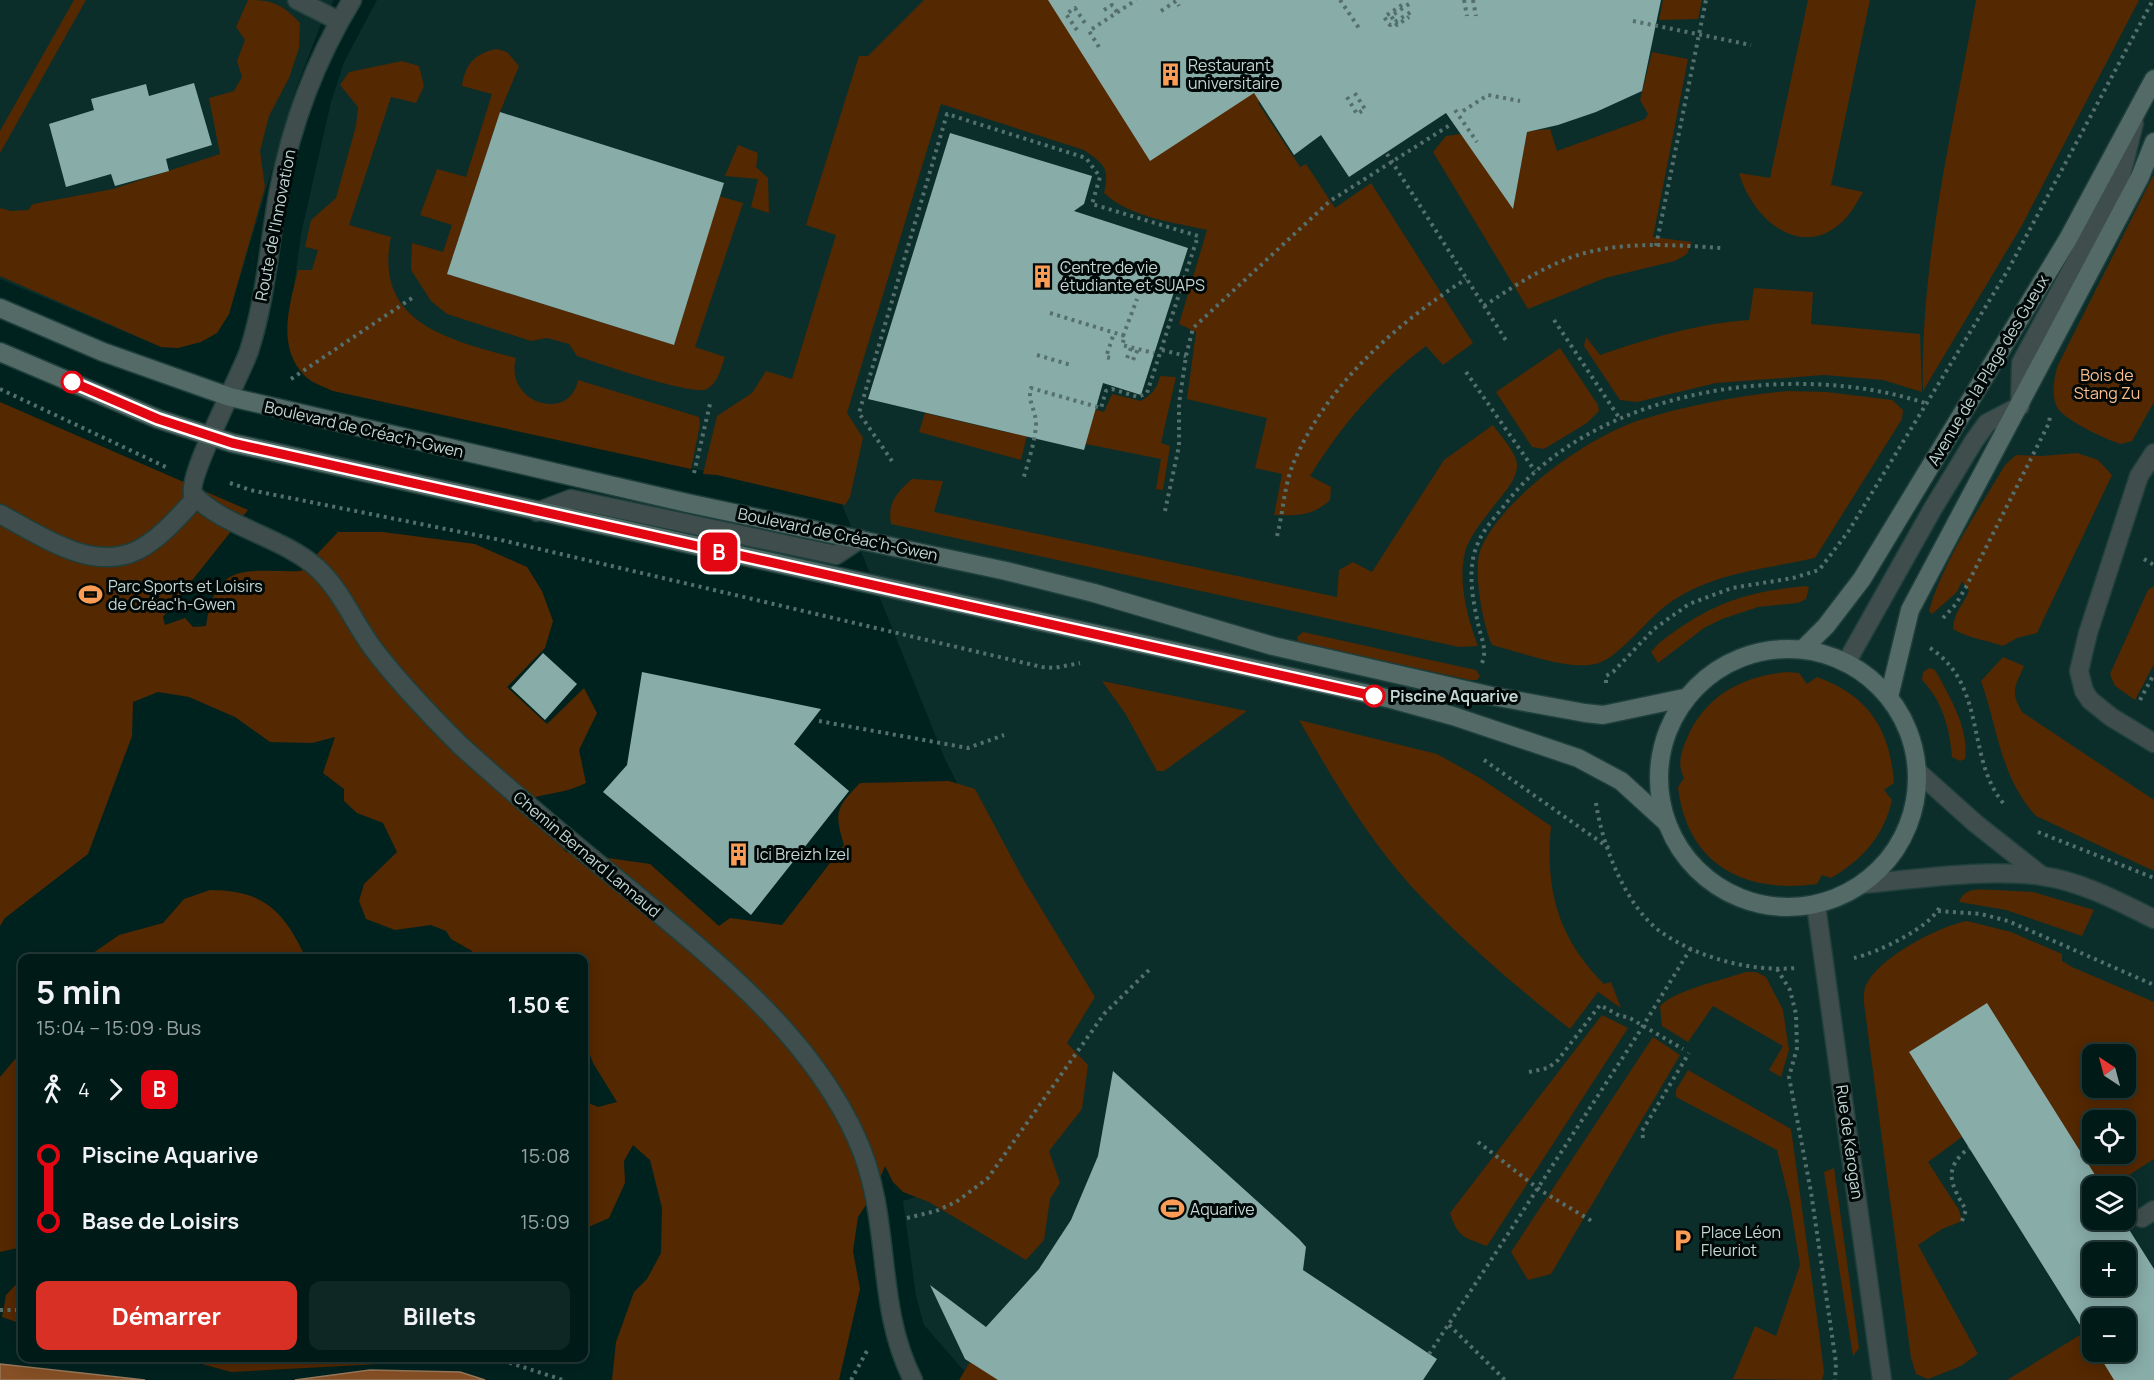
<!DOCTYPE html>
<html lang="fr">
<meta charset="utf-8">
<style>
:root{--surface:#001a17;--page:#0e2724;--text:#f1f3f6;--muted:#95a1a1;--line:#223836;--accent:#d93025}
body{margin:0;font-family:Manrope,sans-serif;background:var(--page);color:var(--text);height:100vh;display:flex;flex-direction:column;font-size:22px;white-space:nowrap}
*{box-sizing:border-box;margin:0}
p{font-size:20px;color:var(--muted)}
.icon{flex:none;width:33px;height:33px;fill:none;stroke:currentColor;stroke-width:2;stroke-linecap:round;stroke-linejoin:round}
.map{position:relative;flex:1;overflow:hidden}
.side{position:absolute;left:18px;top:954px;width:570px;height:408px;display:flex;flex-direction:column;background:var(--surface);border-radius:12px;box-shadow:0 3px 15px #0003,0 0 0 2px var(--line)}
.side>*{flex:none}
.badge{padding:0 12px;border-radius:9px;font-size:21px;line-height:39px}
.needle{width:39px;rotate:324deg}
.controls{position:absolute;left:2082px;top:1044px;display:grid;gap:12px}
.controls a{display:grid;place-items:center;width:54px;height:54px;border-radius:12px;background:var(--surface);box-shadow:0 3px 15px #0003,0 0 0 2px var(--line);font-size:30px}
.map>.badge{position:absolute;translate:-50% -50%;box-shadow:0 0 0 3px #fff}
.legs{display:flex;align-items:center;gap:9px;height:66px;padding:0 18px;font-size:20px}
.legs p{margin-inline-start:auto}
.overview{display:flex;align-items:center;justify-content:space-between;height:102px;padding:0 18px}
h1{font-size:33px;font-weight:700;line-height:45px}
.primary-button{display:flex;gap:12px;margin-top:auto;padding:12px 18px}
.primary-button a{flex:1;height:69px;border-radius:12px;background:var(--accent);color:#fff;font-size:24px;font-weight:700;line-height:69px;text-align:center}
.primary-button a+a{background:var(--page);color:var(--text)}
ul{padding:0 18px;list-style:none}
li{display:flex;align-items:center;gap:21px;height:66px;font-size:22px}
li i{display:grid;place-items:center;width:9px;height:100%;margin:0 8px;background:currentColor}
li i::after{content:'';width:15px;height:15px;margin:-8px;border:4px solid;border-radius:50%;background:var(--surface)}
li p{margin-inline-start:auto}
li:first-child i{background:linear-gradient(#0000 50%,currentColor 0)}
li:last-child i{background:linear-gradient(currentColor 50%,#0000 0)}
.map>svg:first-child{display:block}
</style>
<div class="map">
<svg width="2154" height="1380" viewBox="0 0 2154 1380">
<rect width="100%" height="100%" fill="#00221f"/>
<!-- built -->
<g fill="#0b2e2b" fill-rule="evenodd">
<path d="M0 0H334L322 21 295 92 229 314 217 333 178 348 161 347 0 279Z"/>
<path d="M377 0H2154V1380H972L924 1325 916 1296 903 1201 930 1192 997 863 945 759 841 502 312 382 298 361 289 324 301 234 331 102 344 62ZM2092 1054H2126V1088H2092ZM2092 1120H2126V1154H2092ZM2092 1186H2126V1220H2092ZM2092 1252H2126V1286H2092ZM2092 1318H2126V1352H2092Z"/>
</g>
<!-- green -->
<g fill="#542801" fill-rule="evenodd">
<path d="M74 0H86L0 153V131Z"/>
<path d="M248 0C273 0 283 5 300 23L299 48 289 78 269 116 260 151 265 187 229 314 217 333 201 342 178 348 161 347 0 276V208L11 211 28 210 33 204 113 189 220 154 209 98 234 91 242 77 237 61 245 40 236 27Z"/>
<path d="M924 0H1227L1282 86 1258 103 1300 167 1306 164 1335 208 1371 183 1473 343 1443 365 1426 346C1379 381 1341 426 1310 476L1331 487 1330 500C1313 516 1297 516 1274 515L1282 474 1255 468 1267 418 1187 399 1196 332 1179 324 1207 230C1173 222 1131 218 1104 193 1110 168 1104 164 1084 150L941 104 847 413 863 438 850 497 845 505 717 475 703 474 717 416 752 393 766 371 792 379 836 235 806 225 859 56H868Z"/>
<path d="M1663 0H1702L1698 19 1659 20Z"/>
<path d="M1808 0H1870L1831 185 1863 192C1857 202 1851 214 1842 222 1799 262 1751 216 1739 173L1770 178Z"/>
<path d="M1976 0H2139L2021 227 1923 391C1920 260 1953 129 1976 0Z"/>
<path d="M497 49 507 52 519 66 500 112 447 274 674 345 719 196 743 203 695 347 725 357C721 368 718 383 707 389 691 396 598 363 577 356L569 344 547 338 531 341 447 314 431 301 411 270 412 243 443 252 452 225 420 215 437 169 466 177 492 94 462 86C465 64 475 53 497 49Z"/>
<path d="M1652 52 1688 59 1653 237 1692 242 1687 254 1675 261 1605 278 1528 309 1433 152 1446 136 1461 134 1513 208 1527 131 1550 129 1557 151 1645 119 1648 114 1640 100Z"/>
<path d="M402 61 419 66 424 86 416 103 391 97 349 225 391 237C373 324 451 340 516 358 504 404 570 423 578 380L699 417 700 424 691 469 333 391C324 387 310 382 304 375 276 346 290 304 298 270H312L318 250 305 247 311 220 336 198 356 126 358 107 340 85 349 72Z"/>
<path d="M738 145 758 153 756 167 768 178 769 213 751 207 758 179 725 176Z"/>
<path d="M2154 174V402L2132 441 2121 444C2107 440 2062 419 2057 407 2051 395 2054 377 2058 365Z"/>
<path d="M1754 288 1813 292 1811 324 1920 334 1922 392 1883 380 1824 375 1716 383 1637 402 1620 400 1584 346 1586 337 1600 355C1647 339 1699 323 1749 320Z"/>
<path d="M1560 348 1598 405 1599 411 1587 423 1544 449 1532 447 1496 392Z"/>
<path d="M1160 376 1176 377 1161 443 1170 446 1163 490 1156 489 1161 459 1041 435 1040 392 1104 412 1112 394 1141 401C1152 394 1157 389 1160 376Z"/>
<path d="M1787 391 1827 392 1892 400 1903 410 1902 419 1815 558C1765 569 1710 573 1668 604 1648 618 1620 656 1599 663 1572 672 1520 652 1492 645 1483 625 1473 572 1480 551 1499 500 1589 436 1640 420 1688 405 1737 396 1787 391Z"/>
<path d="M1021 398 1030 423 1021 460 919 432 925 413 1010 433Z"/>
<path d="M0 402 248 510 163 617 165 625 185 618 193 627 206 626C216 558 248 573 301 571L338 532H383L475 544 527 567 542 591 553 621 545 648 507 687 547 724 584 688 597 713 579 750 586 783C563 795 542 792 518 803L552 834 566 852 650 864 719 926 730 918 782 925 844 845C834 812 836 808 860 783L949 781 975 789 1022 877 1095 997 1067 1043 1088 1065 1082 1109 1049 1151 1060 1183 1050 1199 1044 1240 1026 1260 929 1202 903 1192 893 1182 885 1166 874 1193 858 1217 853 1251 860 1289 839 1380H612L616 1342 634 1292 647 1279 661 1253 662 1208 650 1160 633 1145 624 1161 625 1183 609 1218 584 1229V1101L598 1107 617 1102 593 1063 586 1044 584 1043V958H470L472 951 451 939 446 931 431 925 395 930 366 919 359 901 364 884 397 852 383 823 357 813 344 801V789L323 773 335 737 312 743 270 742 235 717 189 697 158 692 133 702 132 736 88 854 5 918 0 926Z"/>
<path d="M1493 425C1500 436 1519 454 1517 468 1515 483 1501 496 1493 507 1484 519 1473 532 1467 546 1456 575 1467 618 1478 646L1459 647 891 524C887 502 897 493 912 479L943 481 934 512 1337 597 1339 570 1353 562 1372 572 1444 460Z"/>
<path d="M2077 453 2098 460 2112 475 2037 633 2017 638 2003 646C1986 640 1967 638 1953 629 1955 609 1962 608 1969 591L1962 581 1957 592 1932 614 1929 611C1943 561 1979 509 2005 465L2016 455 2042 456Z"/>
<path d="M1806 586 1809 588 1806 599 1798 603 1758 607 1722 619 1704 628 1658 663 1651 652 1658 644C1708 605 1742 592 1806 586Z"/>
<path d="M2154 586V664L2135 700 2115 686 2110 674 2148 590Z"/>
<path d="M1303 632 1476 670 1480 676 1477 680H1470L1298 642 1297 637Z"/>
<path d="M2003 657 2024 666C2015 687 2010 691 2022 712L2154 800V871L2036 816C2000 777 1998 728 1981 681Z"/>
<path d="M1929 668 1935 670C1949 695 1970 730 1965 759L1960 761 1952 757C1950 729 1942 700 1922 680L1923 672Z"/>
<path d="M1786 672 1799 673 1807 684 1817 677C1869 696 1890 729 1894 783L1884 790 1892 800C1884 836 1862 860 1831 878L1822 875 1817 884C1745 894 1687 865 1678 787L1684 778C1677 765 1681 752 1687 738 1705 696 1742 676 1786 672Z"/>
<path d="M1102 681 1247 711 1164 771H1157L1125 713Z"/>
<path d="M1299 720 1437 754 1480 778 1551 826C1545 890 1558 938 1604 984L1611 982 1621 1008 1598 992 1570 1029C1514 985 1460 939 1411 886 1367 837 1332 778 1299 720Z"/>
<path d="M210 890C265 890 284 912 306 958H86L119 935 163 923 184 899Z"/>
<path d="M1996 890 2033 892 2094 910 2082 936 2006 910 1959 902C1965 886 1981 890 1996 890Z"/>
<path d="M1967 921 2011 932 2062 954V961L2072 967 2154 1002V1159L2118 1182 2102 1186 1987 1004 1909 1052 1962 1137 1928 1162 1959 1210 1962 1221 1942 1229 1918 1245 1978 1354 1961 1366 1928 1379 1916 1374 1911 1358 1865 1011C1864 1004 1863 995 1865 988 1875 959 1939 926 1967 921ZM2092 1054H2126V1088H2092ZM2092 1120H2126V1154H2092Z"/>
<path d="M1745 972H1756L1766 977 1783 1010 1789 1050 1781 1077 1769 1070 1783 1046 1713 1006 1688 1042 1662 1026 1660 1006C1677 989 1721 981 1745 972Z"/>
<path d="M1602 1015 1628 1028 1487 1246C1464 1237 1458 1238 1450 1213Z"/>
<path d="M1653 1037 1680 1055 1551 1274 1528 1280 1511 1252Z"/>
<path d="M22 1051V1247L0 1252V1077Z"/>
<path d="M1688 1070 1791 1129 1818 1324 1824 1372 1822 1380 1733 1379 1755 1326 1776 1336 1800 1265 1790 1203 1777 1150 1676 1097V1090Z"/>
<path d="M1834 1168 1859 1348 1853 1356 1824 1172Z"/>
<path d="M22 1278V1324L2 1317 6 1295Z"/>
<path d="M2085 1332 2092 1344V1352H2097L2115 1380H2007Z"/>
<path d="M180 1358H400L398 1363 231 1372Z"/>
<path d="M970 1362 999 1380H959Z"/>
</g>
<!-- water -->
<g fill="#864f25" stroke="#987859" stroke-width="1.5">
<path d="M0 1364 145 1380H0Z"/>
<path d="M370 1370 460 1372 485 1380H295Z"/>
</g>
<!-- building -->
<g fill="#88aca8" fill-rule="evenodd">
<path d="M1048 0H1661L1642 91 1596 112 1558 125 1527 132 1513 209 1446 113 1349 177 1321 135 1294 155 1254 93 1150 161Z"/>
<path d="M194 83 212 145 166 159 169 171 115 186 111 174 66 187 49 124 94 110 91 99 146 84 149 96Z"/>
<path d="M500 112 724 183 674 345 447 274Z"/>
<path d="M950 133 1092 176 1084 204 1074 211 1188 248 1141 395 1103 383 1084 450 868 399Z"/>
<path d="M543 653 577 684 545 720 511 688Z"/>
<path d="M642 672 821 709 794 744 849 791 751 915 603 792 627 765Z"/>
<path d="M1987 1003 2102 1186H2092V1220H2123L2154 1269V1380H2114L2097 1352H2126V1318H2092V1344L1909 1052ZM2092 1252H2126V1286H2092Z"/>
<path d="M1113 1071 1299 1239 1306 1247 1303 1270 1437 1359 1423 1380H998L965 1359 930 1285 986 1327 1039 1269 1071 1220 1098 1156Z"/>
</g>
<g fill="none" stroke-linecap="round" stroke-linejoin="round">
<defs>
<g id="lane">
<path d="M2154 453 2139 476 2088 633 2079 671 2084 691 2090 700 2111 717 2154 743"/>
<path d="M2142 1218 2154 1210"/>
</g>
<g id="street">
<path d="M297 0 339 21"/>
<path d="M352 0C316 59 292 122 279 190 269 244 266 299 249 351 240 377 187 476 193 494 221 526 283 537 317 568 341 590 353 621 372 647 398 682 429 714 460 745 516 796 574 844 633 892 717 962 811 1036 857 1139 893 1219 874 1304 913 1380"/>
<path d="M537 512 571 499 836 555 860 539"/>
<path d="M0 514C40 535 92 573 138 550 161 538 179 516 196 498"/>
<path d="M1846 663 1932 510 1974 441 1987 423 2020 406 2021 363 2120 180 2134 123"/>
<path d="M1917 771 1975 823 2042 876"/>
<path d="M1862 884C1917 879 1988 868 2042 876 2080 881 2120 902 2154 919"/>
<path d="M1816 905 1882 1380"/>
</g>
<g id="secondary">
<path d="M0 308 103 352 230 397 687 503 1006 571 1094 593 1273 646 1492 696 1585 713 1603 715 1684 698"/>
<path d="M0 352 158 419 232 443 1391 699 1453 716 1578 758 1621 781 1666 822"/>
<path d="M1803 649 1826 626 1862 579 2068 239 2154 79"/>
<circle cx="1788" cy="778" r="129"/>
<path d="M1889 697 1910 610 2140 177 2154 142"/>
</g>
</defs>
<!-- lane casing -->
<use href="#lane" stroke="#1f3f3c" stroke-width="21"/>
<!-- street casing -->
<use href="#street" stroke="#1f3f3c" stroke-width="21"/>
<!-- secondary casing -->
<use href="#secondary" stroke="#1f3f3c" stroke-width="21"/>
<!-- path -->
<g stroke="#546f6c" stroke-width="4" stroke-dasharray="3 4.5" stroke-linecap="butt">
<path d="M1340 0 1361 31"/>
<path d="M1464 0 1467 16"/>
<path d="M1473 0 1476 16"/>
<path d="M1409 4 1391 16 1397 25 1409 17"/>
<path d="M1402 5 1384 17 1390 25 1414 10"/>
<path d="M1104 10 1112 5 1117 12"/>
<path d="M1161 11 1176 1 1179 6"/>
<path d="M1633 21 1751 45"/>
<path d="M1077 30 1066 14 1075 8 1087 26"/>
<path d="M1099 47 1089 31 1136 0"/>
<path d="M1347 97 1357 114 1365 109 1354 92"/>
<path d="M1455 110 1477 142"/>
<path d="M1463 111 1488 95 1520 101"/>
<path d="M1387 154 1507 342"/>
<path d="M1656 246 1706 0"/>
<path d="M1484 306C1514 286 1544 266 1578 255 1622 241 1675 245 1721 248"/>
<path d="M1050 313 1125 336 1122 345 1154 353"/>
<path d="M1554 320 1620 419"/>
<path d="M1123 336 1137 299"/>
<path d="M1162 350 1186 356"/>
<path d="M1037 355 1071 365"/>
<path d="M1110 358 1106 357 1114 333"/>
<path d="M1127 358 1131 348"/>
<path d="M1133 360 1138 349"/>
<path d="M1466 372 1535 471"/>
<path d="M291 379 412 298"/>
<path d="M0 389 168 468"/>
<path d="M892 461 859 413 947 114 1086 158 1100 177 1092 204 1198 236 1147 393 1138 397 1112 389 1106 391 1101 408 1031 388C1027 401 1036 410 1036 424 1035 443 1028 462 1023 480"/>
<path d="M694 473 710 404"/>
<path d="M230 483 250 490 501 540 1042 667 1054 668 1080 663"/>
<path d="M1165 511 1179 446V404L1186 356 1193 328 1330 201 1450 125"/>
<path d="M1277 536C1283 513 1284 487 1293 464 1326 385 1396 324 1466 279"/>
<path d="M2144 559 2154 565"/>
<path d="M1943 618 1956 604 1966 587 2049 423 2050 416"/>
<path d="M1930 648C1988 686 1965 758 2004 804"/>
<path d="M1482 663C1487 650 1482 640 1479 628 1473 601 1466 569 1478 543 1484 528 1497 515 1507 502 1596 388 1794 360 1925 403"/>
<path d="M1606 683V676L1613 672 1654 629 1689 604 1732 588 1793 578 1819 570 1848 532 2008 270 2153 0"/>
<path d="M2140 700 2154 674"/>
<path d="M819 721 968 748 1004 735"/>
<path d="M1484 760 1609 848"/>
<path d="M1596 803C1602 845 1626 907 1661 932 1698 958 1751 972 1796 968"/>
<path d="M2038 832 2154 878"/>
<path d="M1938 911 1981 914 2008 921 2154 985"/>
<path d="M1854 958C1876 953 1931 928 1940 906"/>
<path d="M1777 969 1790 990 1796 1014 1797 1048 1789 1077 1811 1192 1836 1363 1835 1380"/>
<path d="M1638 1034 1691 948"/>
<path d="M1529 1072 1548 1068 1558 1060 1600 1005 1620 1016 1628 1017 1683 1049"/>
<path d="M1643 1138 1642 1131 1689 1053"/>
<path d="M1478 1142 1540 1190 1595 1223"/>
<path d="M907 1218 936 1211 956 1202 988 1178 1104 1014 1149 970"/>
<path d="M1962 1221 1966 1210C1951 1185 1942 1169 1969 1148"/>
<path d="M0 1310H22"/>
<path d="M1449 1325 1505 1380"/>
<path d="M1429 1354 1495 1254"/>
<path d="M271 1358 296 1362 333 1358"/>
<path d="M495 1358 563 1380"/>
<path d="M851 1380 868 1349"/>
</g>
<!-- lane -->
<use href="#lane" stroke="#3f4e4c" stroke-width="18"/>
<!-- street -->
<use href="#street" stroke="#3f4e4c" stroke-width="18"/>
<!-- secondary -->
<use href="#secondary" stroke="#536a67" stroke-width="18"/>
<!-- path-bridge -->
<path stroke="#546f6c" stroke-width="4" stroke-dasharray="3 4.5" stroke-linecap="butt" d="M1495 1254 1638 1034"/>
</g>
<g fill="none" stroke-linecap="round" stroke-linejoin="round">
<defs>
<path id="line-1" d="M72 382 158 419 232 443 1374 696"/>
</defs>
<!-- line-1 casing -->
<use href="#line-1" stroke="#fff" stroke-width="14"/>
<!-- line-1 -->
<use href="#line-1" stroke="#e30613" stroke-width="9"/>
</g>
<!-- icons -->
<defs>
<symbol id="building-bare" viewBox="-9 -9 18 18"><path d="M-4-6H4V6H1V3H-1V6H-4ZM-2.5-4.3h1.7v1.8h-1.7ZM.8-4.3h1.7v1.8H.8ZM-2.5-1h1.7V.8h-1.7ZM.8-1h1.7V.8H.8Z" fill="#fd9d55" stroke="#000907" stroke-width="2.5" paint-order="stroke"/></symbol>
<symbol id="stadium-bare" viewBox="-9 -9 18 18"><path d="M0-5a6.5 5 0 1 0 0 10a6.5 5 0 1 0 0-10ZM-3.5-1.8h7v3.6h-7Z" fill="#fd9d55" stroke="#000907" stroke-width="2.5" paint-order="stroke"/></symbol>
<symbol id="parking-bare" viewBox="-9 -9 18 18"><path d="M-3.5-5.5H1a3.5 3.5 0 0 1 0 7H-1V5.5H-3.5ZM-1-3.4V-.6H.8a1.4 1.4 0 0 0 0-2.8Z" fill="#fd9d55" stroke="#000907" stroke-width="2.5" paint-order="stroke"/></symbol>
</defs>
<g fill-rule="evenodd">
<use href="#building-bare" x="1154" y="58" width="33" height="33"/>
<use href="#building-bare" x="1026" y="260" width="33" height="33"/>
<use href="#stadium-bare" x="74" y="578" width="33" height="33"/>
<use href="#building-bare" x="722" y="838" width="33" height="33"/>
<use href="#stadium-bare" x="1156" y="1192" width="33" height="33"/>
<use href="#parking-bare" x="1666" y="1224" width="33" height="33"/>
</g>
<!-- markers -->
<g fill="#fff" stroke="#e30613" stroke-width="3">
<circle cx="72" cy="382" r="10"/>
<circle cx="1374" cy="696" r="10"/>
</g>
<g text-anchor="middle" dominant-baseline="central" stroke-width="6" stroke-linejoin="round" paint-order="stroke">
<!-- poi labels -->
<g font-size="16" fill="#c3d6d3" stroke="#000907" text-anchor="start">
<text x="1188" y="65">Restaurant<tspan x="1188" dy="18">universitaire</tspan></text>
<text x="1060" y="267">Centre de vie<tspan x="1060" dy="18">étudiante et SUAPS</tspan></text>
<text x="108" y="586">Parc Sports et Loisirs<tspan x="108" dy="18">de Créac'h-Gwen</tspan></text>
<text x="756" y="854">Ici Breizh Izel</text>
<text x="1190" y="1209">Aquarive</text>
<text x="1701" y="1232">Place Léon<tspan x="1701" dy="18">Fleuriot</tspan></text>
</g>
<!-- street labels -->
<g font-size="16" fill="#c3d6d3" stroke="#000907">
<text transform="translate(275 225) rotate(-79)">Route de l'Innovation</text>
<text transform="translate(1988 370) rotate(-59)">Avenue de la Plage des Gueux</text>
<text transform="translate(364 429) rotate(13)">Boulevard de Créac'h-Gwen</text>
<text transform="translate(838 534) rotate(12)">Boulevard de Créac'h-Gwen</text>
<text transform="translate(587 854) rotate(40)">Chemin Bernard Lannaud</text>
<text transform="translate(1850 1142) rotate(82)">Rue de Kérogan</text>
</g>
<!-- park labels -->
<g font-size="16" fill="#febb8c" stroke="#000907">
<text x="2107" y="375">Bois de<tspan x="2107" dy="18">Stang Zu</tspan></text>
</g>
<!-- stop labels -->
<g font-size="16" font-weight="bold" fill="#c3d6d3" stroke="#000907" text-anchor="start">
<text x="1390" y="696">Piscine Aquarive</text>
</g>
</g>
</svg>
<div class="controls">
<a><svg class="needle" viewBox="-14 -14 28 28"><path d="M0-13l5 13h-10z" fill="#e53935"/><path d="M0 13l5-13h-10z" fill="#95a1a1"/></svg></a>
<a><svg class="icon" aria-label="locate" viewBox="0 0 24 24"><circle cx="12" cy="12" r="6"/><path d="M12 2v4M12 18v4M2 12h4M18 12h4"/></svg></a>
<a><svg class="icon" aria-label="layers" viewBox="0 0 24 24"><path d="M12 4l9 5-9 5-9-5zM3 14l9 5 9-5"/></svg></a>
<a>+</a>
<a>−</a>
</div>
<b class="badge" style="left:719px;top:552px;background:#e30613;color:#fff">B</b>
<section class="side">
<div class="overview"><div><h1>5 min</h1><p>15:04 – 15:09 · Bus</p></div><b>1.50 €</b></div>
<div class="legs"><svg class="icon" aria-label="walk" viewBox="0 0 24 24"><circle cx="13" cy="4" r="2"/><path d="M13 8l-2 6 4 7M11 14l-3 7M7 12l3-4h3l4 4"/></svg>4<svg class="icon" aria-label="forward" viewBox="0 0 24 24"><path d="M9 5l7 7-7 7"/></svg><b class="badge" style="background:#e30613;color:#fff">B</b></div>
<ul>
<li><i style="color:#e30613"></i><b>Piscine Aquarive</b><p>15:08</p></li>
<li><i style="color:#e30613"></i><b>Base de Loisirs</b><p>15:09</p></li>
</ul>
<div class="primary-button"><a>Démarrer</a><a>Billets</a></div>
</section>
</div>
